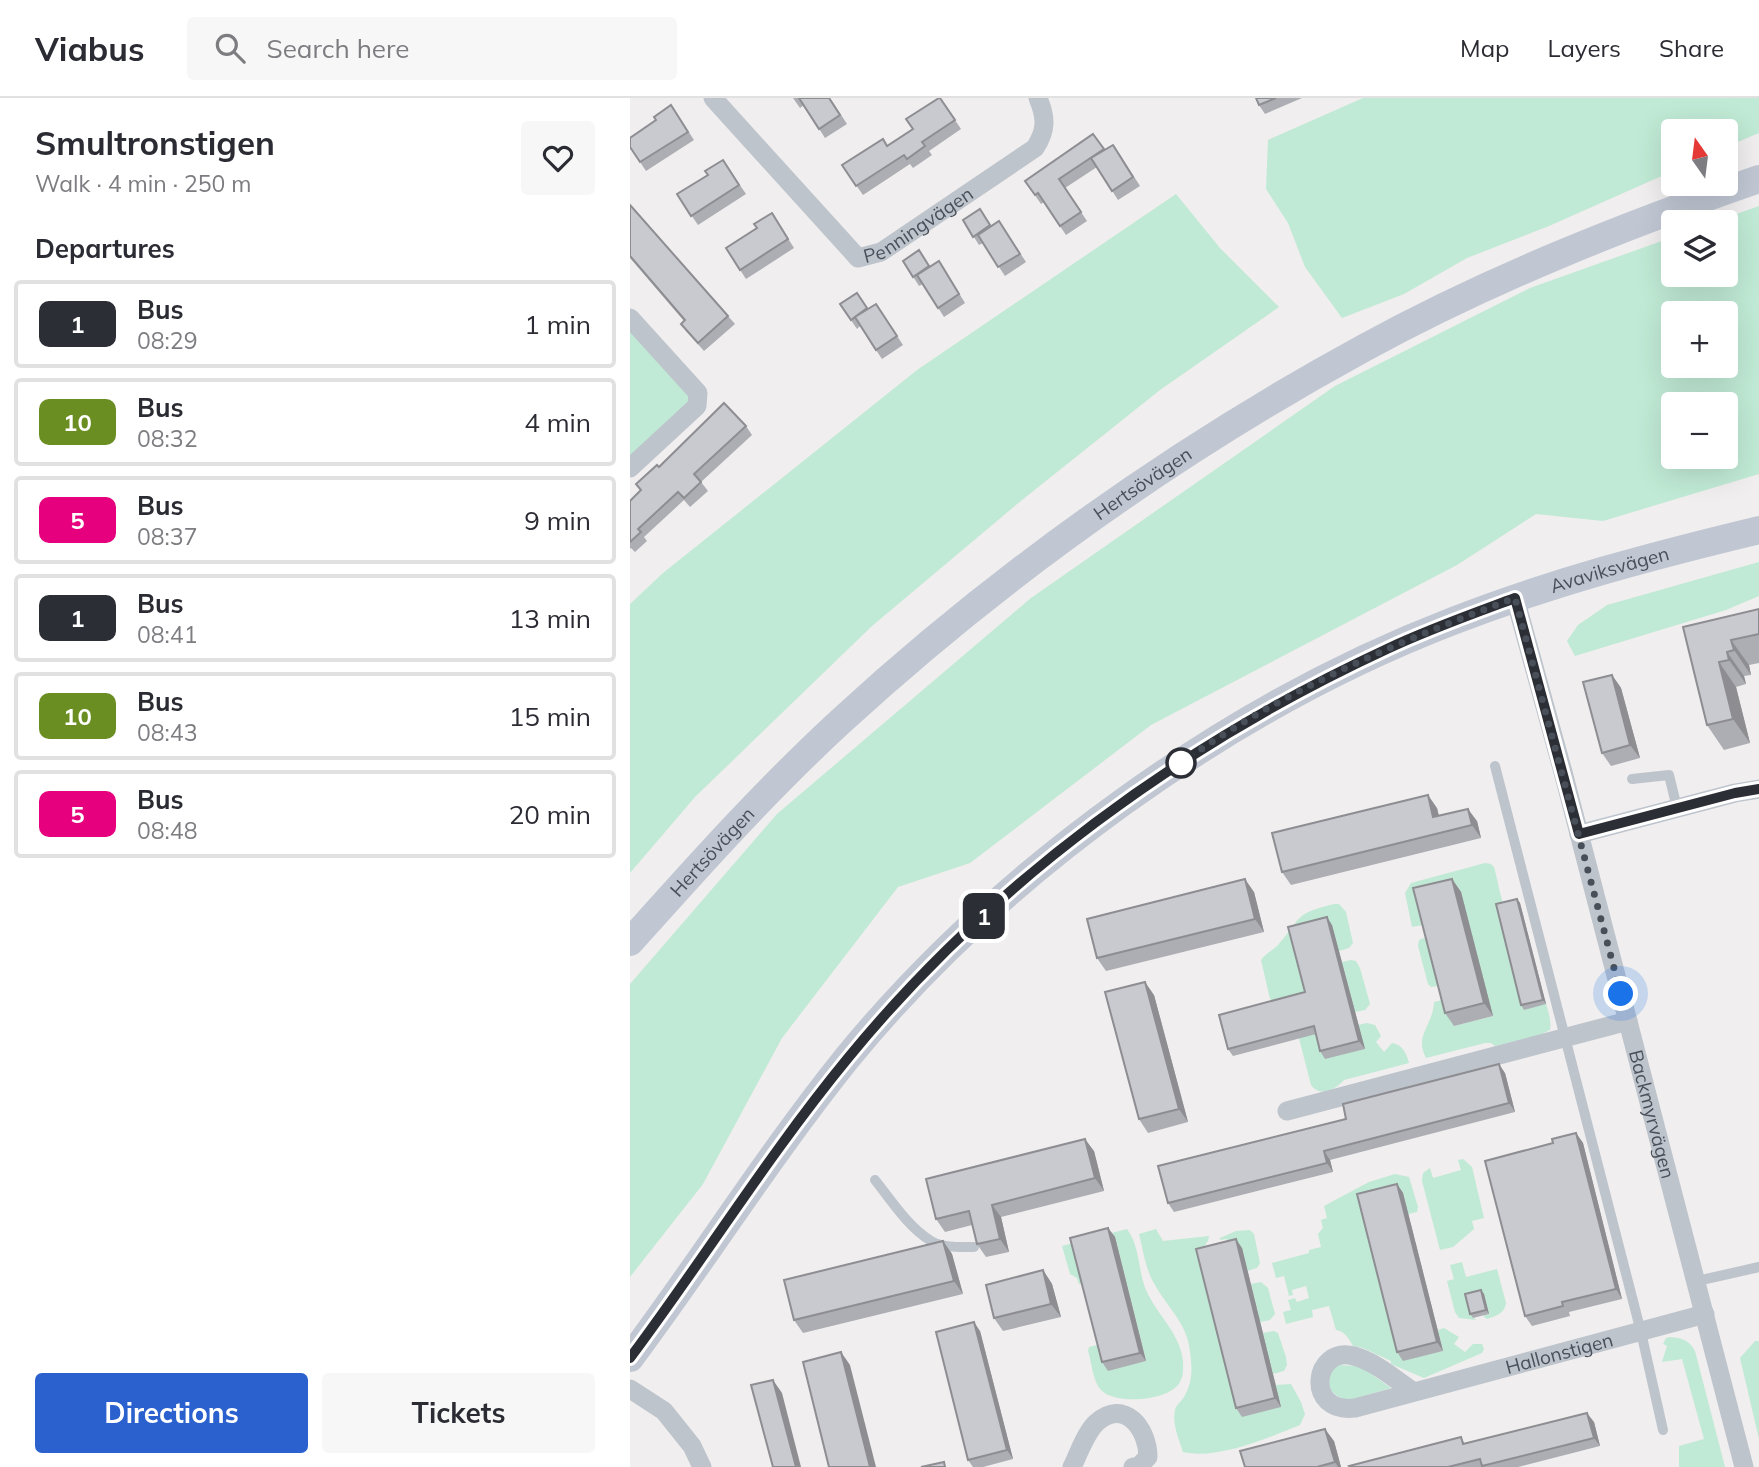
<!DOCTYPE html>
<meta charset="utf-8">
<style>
:root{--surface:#fff;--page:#f7f7f7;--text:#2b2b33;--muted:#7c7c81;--line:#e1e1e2;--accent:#2a61ce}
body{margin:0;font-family:Mulish,sans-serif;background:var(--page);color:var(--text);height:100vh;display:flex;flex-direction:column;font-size:26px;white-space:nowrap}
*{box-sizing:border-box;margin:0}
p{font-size:23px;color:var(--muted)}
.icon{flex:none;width:38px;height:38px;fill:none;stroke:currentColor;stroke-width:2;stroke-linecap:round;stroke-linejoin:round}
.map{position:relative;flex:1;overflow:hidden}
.details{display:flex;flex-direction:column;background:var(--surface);width:630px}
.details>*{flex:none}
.badge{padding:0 14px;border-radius:10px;font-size:24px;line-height:46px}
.needle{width:46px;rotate:346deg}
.tools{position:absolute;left:1031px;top:21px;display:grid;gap:14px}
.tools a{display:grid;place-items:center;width:77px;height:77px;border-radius:7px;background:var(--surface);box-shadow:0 7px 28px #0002;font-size:35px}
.you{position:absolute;width:35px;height:35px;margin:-18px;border:5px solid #fff;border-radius:50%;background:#1a73e8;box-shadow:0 0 0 10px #1a73e833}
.map>.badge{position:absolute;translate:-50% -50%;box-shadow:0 0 0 4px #fff}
h2{padding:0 35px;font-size:26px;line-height:63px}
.round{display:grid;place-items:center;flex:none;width:74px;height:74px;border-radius:7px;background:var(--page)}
.head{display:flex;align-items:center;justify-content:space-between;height:119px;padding:0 35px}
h1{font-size:33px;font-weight:700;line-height:52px}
.action{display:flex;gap:14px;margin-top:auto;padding:14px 35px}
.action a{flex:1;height:80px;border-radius:7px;background:var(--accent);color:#fff;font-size:28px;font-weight:700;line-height:80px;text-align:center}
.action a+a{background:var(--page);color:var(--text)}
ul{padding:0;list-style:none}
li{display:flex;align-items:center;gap:21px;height:88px;margin:0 14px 10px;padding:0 21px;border:4px solid var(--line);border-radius:7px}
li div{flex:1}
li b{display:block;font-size:26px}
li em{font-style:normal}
li .badge{min-width:77px;font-weight:700;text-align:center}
header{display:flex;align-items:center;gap:42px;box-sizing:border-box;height:98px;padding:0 35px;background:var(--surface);border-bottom:2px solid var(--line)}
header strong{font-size:33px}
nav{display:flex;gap:38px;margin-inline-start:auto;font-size:24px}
.search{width:490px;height:63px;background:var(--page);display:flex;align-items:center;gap:18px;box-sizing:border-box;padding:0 24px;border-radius:7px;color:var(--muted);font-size:26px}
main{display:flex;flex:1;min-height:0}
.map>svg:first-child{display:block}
</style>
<header>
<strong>Viabus</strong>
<div class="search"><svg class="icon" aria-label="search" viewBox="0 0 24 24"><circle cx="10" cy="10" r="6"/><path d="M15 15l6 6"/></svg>Search here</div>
<nav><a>Map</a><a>Layers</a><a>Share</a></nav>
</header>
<main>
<section class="details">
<div class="head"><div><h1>Smultronstigen</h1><p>Walk · 4 min · 250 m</p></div><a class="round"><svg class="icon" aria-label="heart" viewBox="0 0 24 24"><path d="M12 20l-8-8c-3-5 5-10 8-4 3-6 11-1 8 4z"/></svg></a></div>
<h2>Departures</h2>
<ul>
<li><span class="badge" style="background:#2c2e35;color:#fff">1</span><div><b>Bus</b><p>08:29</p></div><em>1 min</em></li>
<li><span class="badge" style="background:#6b8e23;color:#fff">10</span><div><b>Bus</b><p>08:32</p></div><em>4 min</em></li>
<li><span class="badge" style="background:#e6007e;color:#fff">5</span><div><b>Bus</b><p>08:37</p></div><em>9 min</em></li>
<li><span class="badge" style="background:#2c2e35;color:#fff">1</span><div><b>Bus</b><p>08:41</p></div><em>13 min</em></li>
<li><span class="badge" style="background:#6b8e23;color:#fff">10</span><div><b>Bus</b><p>08:43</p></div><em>15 min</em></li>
<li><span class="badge" style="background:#e6007e;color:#fff">5</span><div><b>Bus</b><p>08:48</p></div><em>20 min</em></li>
</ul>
<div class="action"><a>Directions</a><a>Tickets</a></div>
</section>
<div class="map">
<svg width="1129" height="1369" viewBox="0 0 1129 1369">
<rect width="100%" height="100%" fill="#f0eeee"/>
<!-- green -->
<g fill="#c0ead5" fill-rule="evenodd">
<path d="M733 0H1129V35L1096 49V33H1043V73L919 128 837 160 774 196 712 220 675 169 658 125 636 91 638 42Z"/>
<path d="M546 96 590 150 649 209 530 292 392 402 242 528 65 699 0 775V506L33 475 287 272Z"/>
<path d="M1129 108V376L973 423 906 416 827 467 521 627 340 765 268 789 152 940 73 1086 0 1179V886L147 716 401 500 705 288 900 190 1043 139V177H1096V124H1084ZM1043 215H1096V268H1043ZM1043 306H1096V359H1043Z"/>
<path d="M0 218 68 306 0 369Z"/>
<path d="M1129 464V498L1096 512 945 558 937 543 948 527 977 507Z"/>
<path d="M855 765 861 766 864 769C868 783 870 798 875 811 885 837 925 909 920 932L910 937 865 948 861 945H855L796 960C784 937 803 928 804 904L817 901 824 928 863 918 798 826 782 829 775 795 781 785Z"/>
<path d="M704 806H709L716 814 723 845 719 850 709 853 728 927 737 925 745 927 751 938 746 944 754 954 762 945C773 947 776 955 779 965L714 982C706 991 690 1000 681 987L662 913 640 901 631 862C635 856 642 853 648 847 673 819 663 816 704 806Z"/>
<path d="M801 837 813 887 801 889 798 886 788 848 789 842Z"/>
<path d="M721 862 726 863 730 870 740 906 735 912 725 914 712 864Z"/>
<path d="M833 1061 842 1069 854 1120 842 1123 844 1131 823 1149 810 1152 792 1083 793 1075 800 1070 803 1080 831 1072 828 1062Z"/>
<path d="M765 1076 779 1079 788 1109 787 1114 778 1116 773 1095V1262L813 1253 808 1232 814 1230 829 1239 824 1246 835 1254 843 1246H852L854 1251 852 1255 794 1280 761 1266V1263L733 1250 723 1248C719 1241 715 1233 706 1232L699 1208 682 1212 683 1219 656 1226 653 1214 661 1212 658 1202 665 1200 667 1204 679 1200 676 1188 662 1192 663 1197 659 1198 654 1178 646 1180 642 1165 679 1155V1152L691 1149 688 1136 693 1130 691 1122 697 1120 694 1108 739 1084Z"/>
<path d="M497 1131C510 1148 508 1173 516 1192 527 1217 550 1235 553 1263 553 1269 554 1277 550 1284 540 1303 487 1307 472 1293 463 1285 462 1265 458 1253L459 1249 471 1246 516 1263 485 1139 456 1186H449L447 1180 440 1176 432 1148Z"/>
<path d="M526 1131 533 1143 579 1138 578 1143 571 1153 603 1145 596 1141 590 1142V1140L606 1133 620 1132 624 1136 630 1165 627 1170 617 1173 611 1150 646 1287 661 1286 671 1304 675 1316 670 1327C638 1340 586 1362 553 1354 549 1341 542 1326 545 1312 546 1307 551 1304 554 1299 564 1282 562 1266 559 1247 555 1224 536 1207 525 1187 516 1173 513 1152 509 1136Z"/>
<path d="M832 1164 836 1179 867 1171 876 1205C875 1215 866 1218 857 1221L854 1219V1217L859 1216 854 1196 844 1220 846 1222 829 1220 825 1214 817 1183 824 1181 820 1167Z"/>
<path d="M631 1184 638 1190 645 1216 640 1222 630 1224 621 1186Z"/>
<path d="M644 1233 648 1235 656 1259 657 1267 654 1273 643 1276 633 1235Z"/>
<path d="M1040 1239C1052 1240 1059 1242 1065 1253L1095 1369H1049V1348L1074 1341 1052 1261 1032 1264 1037 1248 1033 1246 1036 1240Z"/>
<path d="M1125 1243H1129V1341L1110 1260Z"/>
<path d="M707 1267 730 1268 761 1290 716 1303C696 1292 692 1285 707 1267Z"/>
</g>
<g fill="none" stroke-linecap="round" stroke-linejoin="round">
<!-- lane -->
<g stroke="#bec4cc" stroke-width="10">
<path d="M865 668 1011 1234 1033 1332"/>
<path d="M1002 681 1039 677 1047 710"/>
<path d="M245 1082C261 1102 278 1129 301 1143 313 1150 330 1149 344 1149"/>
<path d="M1067 1183 1129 1169"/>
</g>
<!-- street -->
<g stroke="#bec4cc" stroke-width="19">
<path id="s1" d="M83 0 228 160 251 154 405 50C417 32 416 19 408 0"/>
<path d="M0 220 68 295 67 308 0 370"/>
<path id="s2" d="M885 500 933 674 1114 1369"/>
<path d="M949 736 1105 695 1129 691"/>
<path d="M657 1013 998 923"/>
<path d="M0 1291 34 1313 62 1348 72 1369"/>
<path id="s3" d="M784 1294C766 1282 746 1264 724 1258 683 1247 674 1316 725 1310L1075 1216"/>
<path d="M442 1369C449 1355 455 1336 466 1325 494 1299 518 1331 518 1359L509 1368 503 1369"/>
</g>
<!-- secondary -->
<g stroke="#c0c7d3" stroke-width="28">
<path id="s4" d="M0 844C68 768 136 692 211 623 370 477 545 353 734 250 860 181 994 128 1129 81"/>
<path id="s5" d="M0 1260C74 1161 139 1057 217 960 369 774 599 609 823 523 923 484 1025 457 1129 432"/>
</g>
</g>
<!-- wall -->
<g fill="#adaeb3">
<path d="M163 0H200L217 26 195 40 174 7 170 10Z"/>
<path d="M310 0 331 31 299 53 302 57 283 70 280 66 233 97 212 67 257 48 283 31Z"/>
<path d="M626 0H672L635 16 629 7Z"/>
<path d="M41 7 64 42 16 73 0 49Z"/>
<path d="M474 52 489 55 510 88 488 102 467 69 435 90 457 123 436 137 414 104 411 106 395 83Z"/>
<path d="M93 62 116 96 68 127 47 96 78 77Z"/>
<path d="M0 107 98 218 105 226 74 253 57 234 51 226 54 223 0 160Z"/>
<path d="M350 111 361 128 369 123 396 164 375 178 353 145 349 147 333 122Z"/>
<path d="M142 115 164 150 116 181 96 150 127 130Z"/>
<path d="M289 152 300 169 315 172 335 205 314 219 293 186 289 188 273 163Z"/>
<path d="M210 206 238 211 246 206 273 247 252 261 230 228 227 231Z"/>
<path d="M116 328 122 337 71 384 78 393 60 409 54 402 14 439 17 443 5 454 1 450 0 451V403L11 393 6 386Z"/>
<path d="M1129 511V565L1119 567 1121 577 1114 578 1116 586 1106 589 1120 645 1094 652 1077 627 1053 529Z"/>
<path d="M982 577 991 590 1010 660 981 668 972 655Z"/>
<path d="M807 710 809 718 847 723 851 740 661 787 652 774Z"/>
<path d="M822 781 831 794 863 918 824 928 815 915Z"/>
<path d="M624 794 634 834 476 873 467 860Z"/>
<path d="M887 801 890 805 916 906 894 912 891 907Z"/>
<path d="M702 827 735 951 695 961 690 953 686 936 603 958 598 951 675 894Z"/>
<path d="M524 897 558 1024 518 1035 509 1021Z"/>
<path d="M875 975 885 1014 700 1062 703 1074 544 1114 538 1105 716 1021Z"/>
<path d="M946 1035 953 1045 992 1201 939 1214 940 1218 902 1228 895 1218 923 1045Z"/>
<path d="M464 1053 474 1093 371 1119 379 1154 356 1159 347 1146 342 1127 315 1134 306 1121Z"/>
<path d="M767 1086 773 1095 813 1253 773 1263 767 1254Z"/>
<path d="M478 1130 485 1139 516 1263 478 1273 472 1264Z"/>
<path d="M313 1143 322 1156 333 1196 173 1235 164 1222Z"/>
<path d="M612 1150 651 1309 612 1319 606 1310Z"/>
<path d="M413 1172 422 1186 431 1219 373 1233 364 1220Z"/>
<path d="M851 1192 854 1196 859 1216 843 1220 840 1216Z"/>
<path d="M350 1233 383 1361 353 1369H343L338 1362Z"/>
<path d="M964 1324 970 1348 888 1369H720L831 1339 835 1346Z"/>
<path d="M704 1343 711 1369H615Z"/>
</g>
<!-- shaded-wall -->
<g fill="#8d8d92">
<path d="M1101 542 1119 567 1121 577 1104 552Z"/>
<path d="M1097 554 1114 578 1116 586 1099 562Z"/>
<path d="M1089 564 1106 589 1120 645 1103 621Z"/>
<path d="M982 577 991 590 1010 660 1000 647Z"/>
<path d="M798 697 807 710 812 732 803 719Z"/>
<path d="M838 711 847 723 851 740 842 727Z"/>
<path d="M615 781 624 794 634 834 625 821Z"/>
<path d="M822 781 831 794 863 918 854 905Z"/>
<path d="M887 801 890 805 916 906 913 902Z"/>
<path d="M697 819 702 827 735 951 729 943Z"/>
<path d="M515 884 524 897 558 1024 549 1011Z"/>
<path d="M869 966 875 975 885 1014 879 1005Z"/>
<path d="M946 1035 953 1045 992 1201 986 1191Z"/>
<path d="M455 1041 464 1053 474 1093 465 1080Z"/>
<path d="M694 1053 700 1062 703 1074 697 1065Z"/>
<path d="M767 1086 773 1095 813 1253 807 1244Z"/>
<path d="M362 1107 371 1119 379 1154 370 1141Z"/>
<path d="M478 1130 485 1139 516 1263 510 1255Z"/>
<path d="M606 1141 612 1150 651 1309 645 1300Z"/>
<path d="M313 1143 322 1156 333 1196 324 1183Z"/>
<path d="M413 1172 422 1186 431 1219 421 1206Z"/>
<path d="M851 1192 854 1196 859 1216 856 1212Z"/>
<path d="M344 1224 350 1233 383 1361 377 1352Z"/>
<path d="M211 1254 220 1267 246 1369H240Z"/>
<path d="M143 1282 152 1295 171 1369H166Z"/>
<path d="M957 1315 964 1324 970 1348 964 1340Z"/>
<path d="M695 1331 704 1343 711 1369H708L705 1364Z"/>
</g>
<!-- building -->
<g fill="#c9cad0" stroke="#8d8d92" stroke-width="2">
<path d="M169 0H199L210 17 189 31Z"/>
<path d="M309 0H310L325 22 292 44 295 48 277 61 274 57 226 88 212 67 253 41 257 48 283 31 276 21Z"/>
<path d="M626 0H646L629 7Z"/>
<path d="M41 7 58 34 10 64 0 49V40L26 22 24 19Z"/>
<path d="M463 36 474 51 429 81 451 114 430 128 408 95 405 97 395 83Z"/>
<path d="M483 47 503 79 482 93 461 60Z"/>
<path d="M93 62 109 87 61 118 47 96 78 77 75 73Z"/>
<path d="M0 107 98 218 68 245 51 226 55 222 0 158Z"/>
<path d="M350 111 360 127 343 139 333 122Z"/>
<path d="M142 115 158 141 110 172 96 150 127 130 124 126Z"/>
<path d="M369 123 390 156 368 169 348 137Z"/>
<path d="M289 152 299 168 283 179 273 163Z"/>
<path d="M309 163 329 196 308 210 287 177Z"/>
<path d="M227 195 237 210 221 222 210 206Z"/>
<path d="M246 206 267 238 246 252 225 219Z"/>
<path d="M94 305 116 328 64 376 71 384 54 400 48 394 8 431 11 434 0 444V403L11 392 6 386 27 367 29 369Z"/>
<path d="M1129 511V536L1101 542 1104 552 1097 554 1099 562 1089 564 1103 621 1077 627 1053 529Z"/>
<path d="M982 577 1000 647 972 655 953 584Z"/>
<path d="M798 697 803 719 838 711 842 727 652 774 642 735Z"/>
<path d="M615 781 625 821 467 860 457 821Z"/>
<path d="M822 781 854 905 815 915 783 790Z"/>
<path d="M887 801 913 902 891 907 866 806Z"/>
<path d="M697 819 729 943 690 953 684 928 598 951 589 917 675 894 658 829Z"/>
<path d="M515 884 549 1011 509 1021 475 894Z"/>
<path d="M869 966 879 1005 694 1053 697 1065 538 1105 528 1068 716 1021 713 1006Z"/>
<path d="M946 1035 986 1191 932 1204 933 1208 895 1218 855 1063 923 1045 922 1041Z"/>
<path d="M455 1041 465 1080 362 1107 370 1141 347 1146 339 1113 306 1121 296 1081Z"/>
<path d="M767 1086 807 1244 767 1254 727 1096Z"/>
<path d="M478 1130 510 1255 472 1264 440 1140Z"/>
<path d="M606 1141 645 1300 606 1310 566 1151Z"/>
<path d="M313 1143 324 1183 164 1222 154 1182Z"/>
<path d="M413 1172 421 1206 364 1220 356 1187Z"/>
<path d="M851 1192 856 1212 840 1216 835 1196Z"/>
<path d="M344 1224 377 1352 338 1362 306 1234Z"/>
<path d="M211 1254 240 1369H199L173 1264Z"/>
<path d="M143 1282 166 1369H143L121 1287Z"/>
<path d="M957 1315 964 1340 852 1368 850 1361 818 1369H720L719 1368 831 1339 833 1346Z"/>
<path d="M695 1331 705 1364 687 1369H615L610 1353Z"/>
<path d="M314 1364 315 1369H291Z"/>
</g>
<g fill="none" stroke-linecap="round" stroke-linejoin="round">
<defs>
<path id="line" d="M0 1260C74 1161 139 1056 218 960 362 784 552 646 757 551 799 531 842 516 885 500L949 736 1105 695 1129 691"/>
</defs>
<!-- line casing -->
<use href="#line" stroke="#fff" stroke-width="16"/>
<!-- line -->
<use href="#line" stroke="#2c2e35" stroke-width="10"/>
<!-- walk -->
<path stroke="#484f59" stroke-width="7" stroke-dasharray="0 12.6" d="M551 665C652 593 769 543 885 500L991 896"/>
</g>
<!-- markers -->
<circle fill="#fff" stroke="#2c2e35" stroke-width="3.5" cx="551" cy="665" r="14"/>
<g text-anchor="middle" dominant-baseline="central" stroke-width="5" stroke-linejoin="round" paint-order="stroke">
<!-- street labels -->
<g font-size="19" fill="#484f59" stroke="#fff">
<text stroke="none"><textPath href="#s1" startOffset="285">Penningvägen</textPath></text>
<text stroke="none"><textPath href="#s4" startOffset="690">Hertsövägen</textPath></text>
<text stroke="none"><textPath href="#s5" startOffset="1290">Avaviksvägen</textPath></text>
<text stroke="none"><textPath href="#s4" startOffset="122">Hertsövägen</textPath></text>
<text stroke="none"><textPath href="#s2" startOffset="534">Backmyrvägen</textPath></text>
<text stroke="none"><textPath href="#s3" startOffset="382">Hallonstigen</textPath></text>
</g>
</g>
</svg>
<div class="tools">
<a><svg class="needle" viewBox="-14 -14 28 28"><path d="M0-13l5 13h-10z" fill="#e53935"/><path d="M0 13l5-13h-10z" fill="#7c7c81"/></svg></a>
<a><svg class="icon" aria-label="layers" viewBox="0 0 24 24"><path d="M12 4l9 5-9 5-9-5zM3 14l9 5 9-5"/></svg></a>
<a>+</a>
<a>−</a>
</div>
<div class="you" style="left:991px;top:896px"></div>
<b class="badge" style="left:354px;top:818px;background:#2c2e35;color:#fff">1</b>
</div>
</main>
